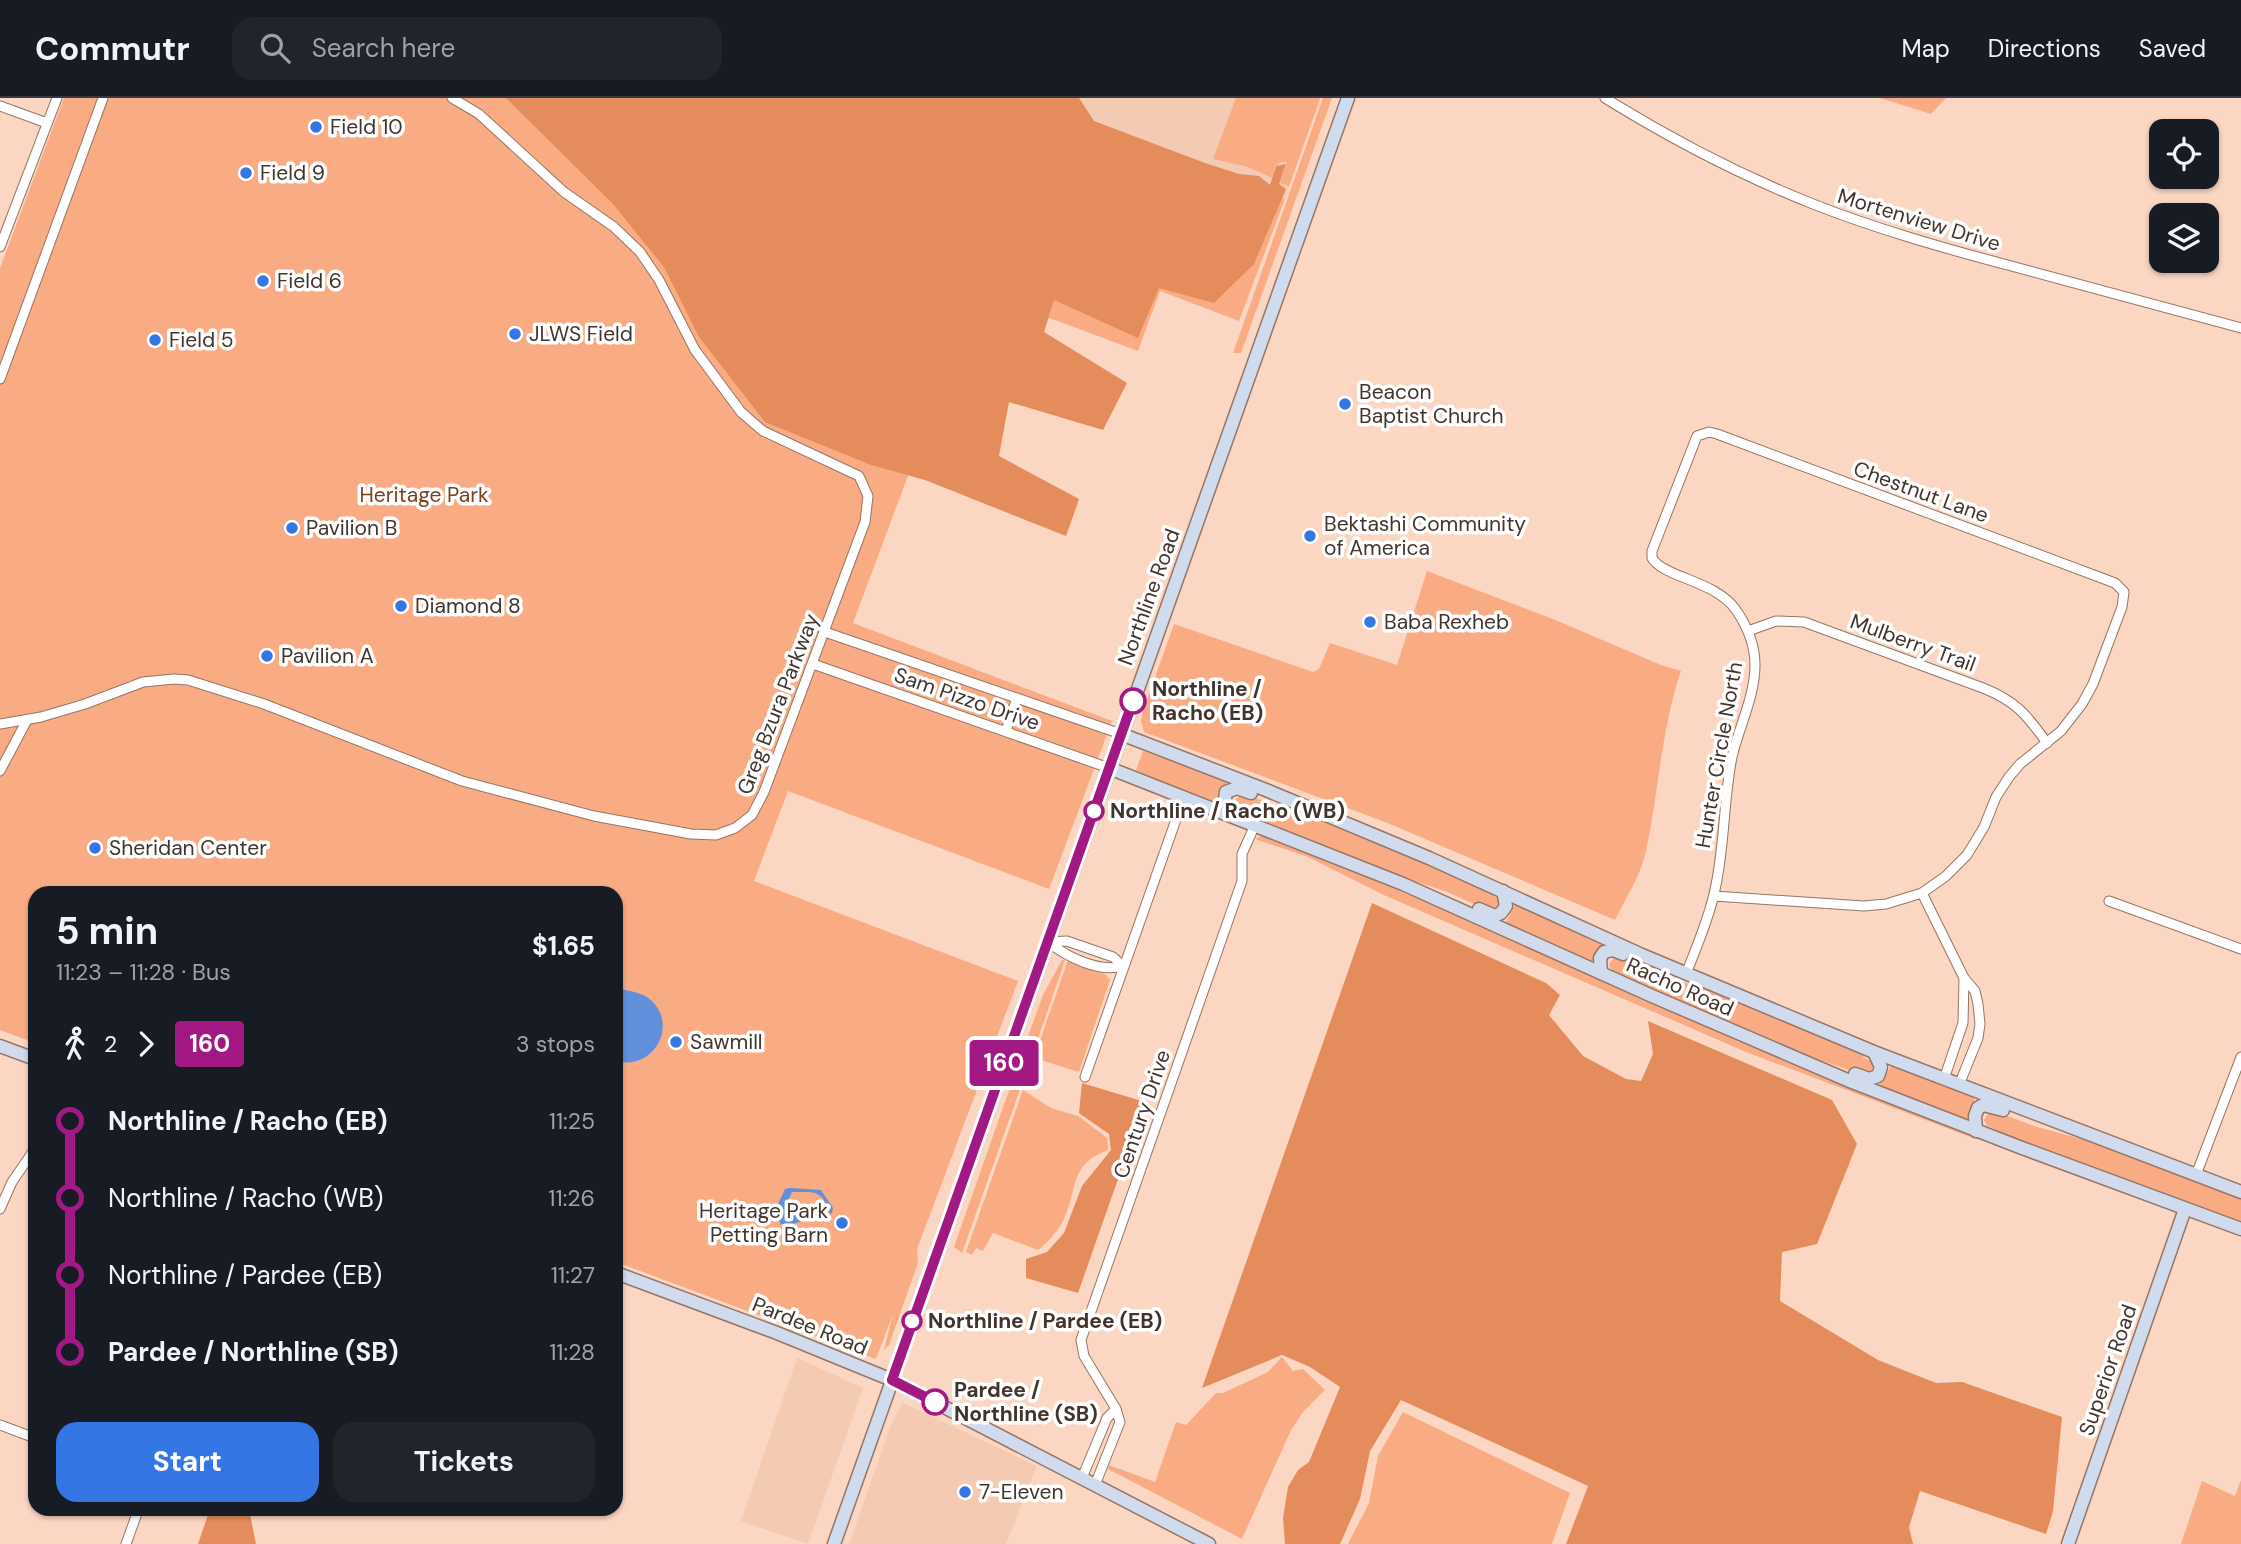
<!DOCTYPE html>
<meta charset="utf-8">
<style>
:root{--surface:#171b24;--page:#20242c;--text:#f1f3f6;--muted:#9ea1a6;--line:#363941;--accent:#3476e4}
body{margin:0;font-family:"DM Sans",sans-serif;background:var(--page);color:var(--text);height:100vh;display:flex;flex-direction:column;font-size:26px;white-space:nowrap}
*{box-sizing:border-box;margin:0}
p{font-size:23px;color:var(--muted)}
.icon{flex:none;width:38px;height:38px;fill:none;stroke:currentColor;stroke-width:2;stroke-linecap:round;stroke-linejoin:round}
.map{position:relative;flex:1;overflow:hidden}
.side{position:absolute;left:28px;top:788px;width:595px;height:630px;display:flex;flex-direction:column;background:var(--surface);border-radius:21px;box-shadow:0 2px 5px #0004}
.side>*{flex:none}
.badge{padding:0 14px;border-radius:5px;font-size:24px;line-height:46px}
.buttons{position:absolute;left:2149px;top:21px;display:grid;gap:14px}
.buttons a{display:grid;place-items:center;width:70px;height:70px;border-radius:14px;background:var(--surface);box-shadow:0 2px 5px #0004;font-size:35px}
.map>.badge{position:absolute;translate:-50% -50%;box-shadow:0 0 0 4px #fff}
.legs{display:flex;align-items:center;gap:10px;height:77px;padding:0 28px;font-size:23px}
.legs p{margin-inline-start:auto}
.head{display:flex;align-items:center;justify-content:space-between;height:119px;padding:0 28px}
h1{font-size:38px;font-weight:700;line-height:52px}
.button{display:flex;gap:14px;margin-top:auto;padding:14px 28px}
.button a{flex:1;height:80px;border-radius:21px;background:var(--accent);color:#fff;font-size:28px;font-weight:700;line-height:80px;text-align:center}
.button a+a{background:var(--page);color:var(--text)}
ul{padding:0 28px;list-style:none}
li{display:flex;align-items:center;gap:24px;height:77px;font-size:26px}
li i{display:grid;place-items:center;width:10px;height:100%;margin:0 9px;background:currentColor}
li i::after{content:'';width:18px;height:18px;margin:-9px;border:5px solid;border-radius:50%;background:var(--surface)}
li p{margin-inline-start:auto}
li:first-child i{background:linear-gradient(#0000 50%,currentColor 0)}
li:last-child i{background:linear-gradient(currentColor 50%,#0000 0)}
header{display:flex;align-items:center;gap:42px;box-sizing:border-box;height:98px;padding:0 35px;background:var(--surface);border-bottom:2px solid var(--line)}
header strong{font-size:33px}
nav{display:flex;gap:38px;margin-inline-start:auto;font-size:24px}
.search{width:490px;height:63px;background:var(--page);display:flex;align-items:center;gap:18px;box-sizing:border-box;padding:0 24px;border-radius:21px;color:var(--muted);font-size:26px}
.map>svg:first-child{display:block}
</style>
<header>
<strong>Commutr</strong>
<div class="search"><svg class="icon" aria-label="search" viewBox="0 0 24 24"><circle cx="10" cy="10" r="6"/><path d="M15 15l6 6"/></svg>Search here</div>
<nav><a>Map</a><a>Directions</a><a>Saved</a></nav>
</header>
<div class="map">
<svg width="2241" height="1446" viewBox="0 0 2241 1446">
<rect width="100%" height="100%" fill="#fad6c3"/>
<!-- built -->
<g fill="#f4cab3">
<path d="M1016 0H1321L1285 101Z"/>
<path d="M797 1260 863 1290 808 1446 741 1423Z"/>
<path d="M903 1305 1037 1368 1006 1446H849L891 1327Z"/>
</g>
<!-- green -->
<g fill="#f9ac83">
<path d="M64 0H1016L1285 101 1239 223 1160 193 1138 253 977 193 853 525 1112 623 1049 791 788 693 754 783 1018 883 917 1151 918 1165 889 1247 884 1252 893 1216 876 1261 616 1164V794H35V945L0 932V170Z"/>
<path d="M1236 0H1320L1289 88 1280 85 1287 64H1281L1275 68 1272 80 1248 69 1213 61Z"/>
<path d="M1323 0H1332L1241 255H1233Z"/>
<path d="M1880 0H1946L1931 16Z"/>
<path d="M1427 473 1553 521 1661 567 1681 573C1661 631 1659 693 1646 753 1641 777 1626 800 1615 822L1390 726 1144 634 1141 623 1143 613 1174 526 1313 574 1319 571 1330 545 1397 567Z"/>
<path d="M1143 653 1226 683 1227 686 1221 692 1216 705 1157 683 1136 672Z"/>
<path d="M1248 697 1289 713 1341 729 1491 793 1490 795 1498 801V807L1492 811H1485L1447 794 1399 778 1243 716 1244 714 1236 710 1234 703 1239 698Z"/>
<path d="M1264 736 1438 809 1737 943 1968 1035 1973 1040 1746 954 1386 798 1308 759 1255 741Z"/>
<path d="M1516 805 1602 844 1604 847 1591 865 1505 826Z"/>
<path d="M1614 860H1622L1657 875 1716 895 1864 957 1863 959 1871 963 1873 970 1870 974 1860 976 1767 943 1616 877V875L1612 873 1609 866Z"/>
<path d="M1062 862H1065L1028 970 1018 966 1043 897Z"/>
<path d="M1068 862 1105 876 1110 882 1079 974 1034 960Z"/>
<path d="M1891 968 1973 999 1975 1003 1970 1012 1968 1021 1880 989 1879 987Z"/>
<path d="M1025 977 962 1155 954 1149 1014 978Z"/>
<path d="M1023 992 1051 1010 1078 1018 1107 1040 1108 1052C1068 1067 1079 1090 1063 1123 1058 1133 1047 1145 1038 1152L993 1135 983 1153 976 1150 972 1157 966 1154Z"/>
<path d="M1997 1014 2037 1029 2093 1044 2241 1099V1123L1993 1032 1994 1030 1987 1028 1984 1022 1988 1016Z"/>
<path d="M1282 1259 1293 1273 1303 1271 1325 1292 1303 1314 1291 1332 1242 1441 1108 1371 1109 1367 1155 1384 1176 1324 1186 1327 1216 1295H1223L1268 1274Z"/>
<path d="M1403 1314 1570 1395 1552 1446H1348L1369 1405 1378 1358Z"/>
<path d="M2241 1382V1446H2181L2202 1383 2235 1398Z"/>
</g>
<!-- forest -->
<g fill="#e48c5b">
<path d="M506 0H1079L1094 23 1205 65 1239 76 1259 78 1270 87 1276 68 1286 66 1279 86 1286 91 1254 166 1214 205 1159 190 1138 240 1054 202 1044 234 1127 285 1103 332 1009 304 999 358 1079 401 1066 438 925 382 871 367 765 324 699 239 664 169 613 106Z"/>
<path d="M1372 805 1546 885 1560 897 1549 917 1583 958 1626 981 1641 983 1653 956 1648 923 1832 1002 1857 1046 1817 1146 1782 1154 1780 1203 1878 1262 1936 1285 1962 1284 2062 1319 2053 1413 2046 1436 1920 1393 1909 1429 1913 1446H1566L1588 1388 1401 1302 1370 1353 1360 1401 1340 1446H1285L1283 1420 1288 1389 1298 1372 1309 1364 1340 1289 1310 1269 1282 1257 1202 1290Z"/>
<path d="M1082 985 1145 1004 1078 1195 1026 1180V1161L1047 1154 1064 1135 1082 1088 1111 1052 1109 1036 1079 1015Z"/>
<path d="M210 1411H249L256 1446H198Z"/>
</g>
<!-- water -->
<g fill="#618fdb">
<path d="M616 890C628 893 643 894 652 903 679 930 651 973 616 963Z"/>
<path d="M790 1090 821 1092 833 1110 832 1115 830 1116C822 1091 815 1094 792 1094L788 1103 790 1108 812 1109 815 1113C808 1122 792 1129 781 1126 772 1112 779 1105 785 1091Z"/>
</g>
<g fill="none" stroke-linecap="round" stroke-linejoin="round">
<defs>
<g id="street">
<path d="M1605 0C1671 41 1740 77 1813 106 1879 132 1947 151 2015 169 2091 190 2166 210 2241 230"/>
<path d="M0 8 47 25"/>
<path d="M0 149 57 0"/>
<path d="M0 281 103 0"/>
<path d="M1748 533 1776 523 1804 524 1983 590C2016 603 2027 617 2047 645"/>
<path d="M825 534 1121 636"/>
<path d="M813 566 1109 670"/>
<path d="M0 626 41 619 85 606 143 584 174 581 188 582 264 606 462 683 594 718 691 736 716 737 735 730 752 717 764 694 865 424 868 398 859 378 763 333 741 314 695 252 659 182 640 154 614 129 564 94 479 16 452 0"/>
<path d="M1006 633 1017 600"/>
<path d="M0 673 27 622"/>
<path d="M1922 795 1964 880 1975 893 1978 906 1980 926 1978 940 1959 987"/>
<path d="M2109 803 2241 851"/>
<path d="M1067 843 1113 859 1123 868C1099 875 1067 859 1048 844Z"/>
<path d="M1686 876C1696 850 1708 823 1714 796 1725 751 1723 704 1732 659 1739 629 1755 598 1755 567 1755 547 1747 528 1736 512 1715 482 1664 480 1652 460V453L1697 338 1709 334 1717 336 2115 485 2124 494 2122 509 2093 586 2082 606 2061 633 2020 666 2009 679 1996 699 1984 729 1967 757 1946 778 1922 795 1886 806 1864 808 1714 798"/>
<path d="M1085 979 1184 699"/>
<path d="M1944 981 1963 925 1964 880"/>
<path d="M35 1036 34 1052 35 1050"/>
<path d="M2196 1077 2241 959"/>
<path d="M0 1111 12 1084 34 1052"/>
<path d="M1116 1311 1084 1258 1081 1242 1242 783V756L1255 727"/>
<path d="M0 1327 35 1340"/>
<path d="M1082 1380 1107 1320 1116 1311 1120 1324 1095 1387"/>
<path d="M126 1446 139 1410"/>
</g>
<g id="secondary">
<path d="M1121 636 1266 692 1429 760 1642 857 1874 954 2241 1094"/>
<path d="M1109 670 1403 786 1652 898 1852 984 2022 1050 2241 1131"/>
<path d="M1223 715 1226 694 1237 690 1251 695"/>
<path d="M1479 811 1495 818 1501 815 1506 808 1503 793"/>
<path d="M1601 875 1600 860 1604 854 1613 852 1623 856"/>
<path d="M0 948 35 961"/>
<path d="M1855 976 1869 981 1878 978 1881 969 1874 954"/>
<path d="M1976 1033 1975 1018 1978 1010 1983 1007 2003 1012"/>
<path d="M616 1175 777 1235 892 1282 1209 1446"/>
<path d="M834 1446 1348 0"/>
<path d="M2068 1446 2185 1111"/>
</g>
</defs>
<!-- street casing -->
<use href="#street" stroke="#967564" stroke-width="11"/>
<!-- secondary casing -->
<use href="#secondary" stroke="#967564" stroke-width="15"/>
<!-- street -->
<use href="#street" stroke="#fff" stroke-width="9"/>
<!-- secondary -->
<use href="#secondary" stroke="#d0dcee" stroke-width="12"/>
</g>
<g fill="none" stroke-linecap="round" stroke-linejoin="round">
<defs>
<path id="line-1" d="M935 1304 892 1282 1133 603"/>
</defs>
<!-- line-1 casing -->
<use href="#line-1" stroke="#fff" stroke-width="16"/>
<!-- line-1 -->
<use href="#line-1" stroke="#a31984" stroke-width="10"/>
</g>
<!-- markers -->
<g fill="#3476e4" stroke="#fff" stroke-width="2.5">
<circle cx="316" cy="29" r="7"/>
<circle cx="246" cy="75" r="7"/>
<circle cx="263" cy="183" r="7"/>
<circle cx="515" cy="236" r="7"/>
<circle cx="155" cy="242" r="7"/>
<circle cx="1345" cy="306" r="7"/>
<circle cx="292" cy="430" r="7"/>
<circle cx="1310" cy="438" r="7"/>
<circle cx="401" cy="508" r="7"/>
<circle cx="1370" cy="524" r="7"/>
<circle cx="267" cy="558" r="7"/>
<circle cx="95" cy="750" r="7"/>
<circle cx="676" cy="944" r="7"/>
<circle cx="842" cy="1125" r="7"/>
<circle cx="965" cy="1394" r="7"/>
</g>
<g fill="#fff" stroke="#a31984" stroke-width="3.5">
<circle cx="1133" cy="603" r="12"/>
<circle cx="1094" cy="713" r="9"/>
<circle cx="912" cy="1223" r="9"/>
<circle cx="935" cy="1304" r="12"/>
</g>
<g text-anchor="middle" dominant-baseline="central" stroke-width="7" stroke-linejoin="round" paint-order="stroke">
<!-- poi labels -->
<g font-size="21" fill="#42342c" stroke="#fff" text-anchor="start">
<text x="330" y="29">Field 10</text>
<text x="260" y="75">Field 9</text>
<text x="277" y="183">Field 6</text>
<text x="529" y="236">JLWS Field</text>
<text x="169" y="242">Field 5</text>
<text x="1359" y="294">Beacon<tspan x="1359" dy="24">Baptist Church</tspan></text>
<text x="1324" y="426">Bektashi Community<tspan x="1324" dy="24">of America</tspan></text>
<text x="306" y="430">Pavilion B</text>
<text x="415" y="508">Diamond 8</text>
<text x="1384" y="524">Baba Rexheb</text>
<text x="281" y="558">Pavilion A</text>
<text x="109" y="750">Sheridan Center</text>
<text x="690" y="944">Sawmill</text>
<text x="828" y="1113" text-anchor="end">Heritage Park<tspan x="828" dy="24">Petting Barn</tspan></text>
<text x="979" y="1394">7-Eleven</text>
</g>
<!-- street labels -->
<g font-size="21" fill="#42342c" stroke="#fff">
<text transform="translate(1919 122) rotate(17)">Mortenview Drive</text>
<text transform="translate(1921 394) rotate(20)">Chestnut Lane</text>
<text transform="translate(1149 499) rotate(-70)">Northline Road</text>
<text transform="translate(1913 545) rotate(20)">Mulberry Trail</text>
<text transform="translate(967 601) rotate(19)">Sam Pizzo Drive</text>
<text transform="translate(778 606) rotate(-69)">Greg Bzura Parkway</text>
<text transform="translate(1719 657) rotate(-80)">Hunter Circle North</text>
<text transform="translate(1680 889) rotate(24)">Racho Road</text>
<text transform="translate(1142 1016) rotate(-71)">Century Drive</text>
<text transform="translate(810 1228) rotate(22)">Pardee Road</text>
<text transform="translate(2108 1272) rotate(-71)">Superior Road</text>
</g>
<!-- park labels -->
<g font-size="21" fill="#7b411f" stroke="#fff">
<text x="424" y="397">Heritage Park</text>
</g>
<!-- stop labels -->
<g font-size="21" font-weight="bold" fill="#42342c" stroke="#fff" text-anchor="start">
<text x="1152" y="591">Northline /<tspan x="1152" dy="24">Racho (EB)</tspan></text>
<text x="1110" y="713">Northline / Racho (WB)</text>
<text x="928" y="1223">Northline / Pardee (EB)</text>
<text x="954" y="1292">Pardee /<tspan x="954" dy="24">Northline (SB)</tspan></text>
</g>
</g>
</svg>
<div class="buttons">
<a><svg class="icon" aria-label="locate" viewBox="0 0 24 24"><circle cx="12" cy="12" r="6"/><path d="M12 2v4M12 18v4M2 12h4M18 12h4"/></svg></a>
<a><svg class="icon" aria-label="layers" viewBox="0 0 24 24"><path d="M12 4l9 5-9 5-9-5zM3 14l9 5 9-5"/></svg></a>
</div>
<b class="badge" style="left:1004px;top:965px;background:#a31984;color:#fff">160</b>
<section class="side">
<div class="head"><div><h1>5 min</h1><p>11:23 – 11:28 · Bus</p></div><b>$1.65</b></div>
<div class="legs"><svg class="icon" aria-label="walk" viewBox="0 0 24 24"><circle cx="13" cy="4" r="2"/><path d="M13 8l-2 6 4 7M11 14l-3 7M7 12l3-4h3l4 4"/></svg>2<svg class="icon" aria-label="forward" viewBox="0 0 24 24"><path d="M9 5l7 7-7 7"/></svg><b class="badge" style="background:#a31984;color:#fff">160</b><p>3 stops</p></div>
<ul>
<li><i style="color:#a31984"></i><b>Northline / Racho (EB)</b><p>11:25</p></li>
<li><i style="color:#a31984"></i><span>Northline / Racho (WB)</span><p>11:26</p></li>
<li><i style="color:#a31984"></i><span>Northline / Pardee (EB)</span><p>11:27</p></li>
<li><i style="color:#a31984"></i><b>Pardee / Northline (SB)</b><p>11:28</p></li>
</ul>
<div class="button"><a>Start</a><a>Tickets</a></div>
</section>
</div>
